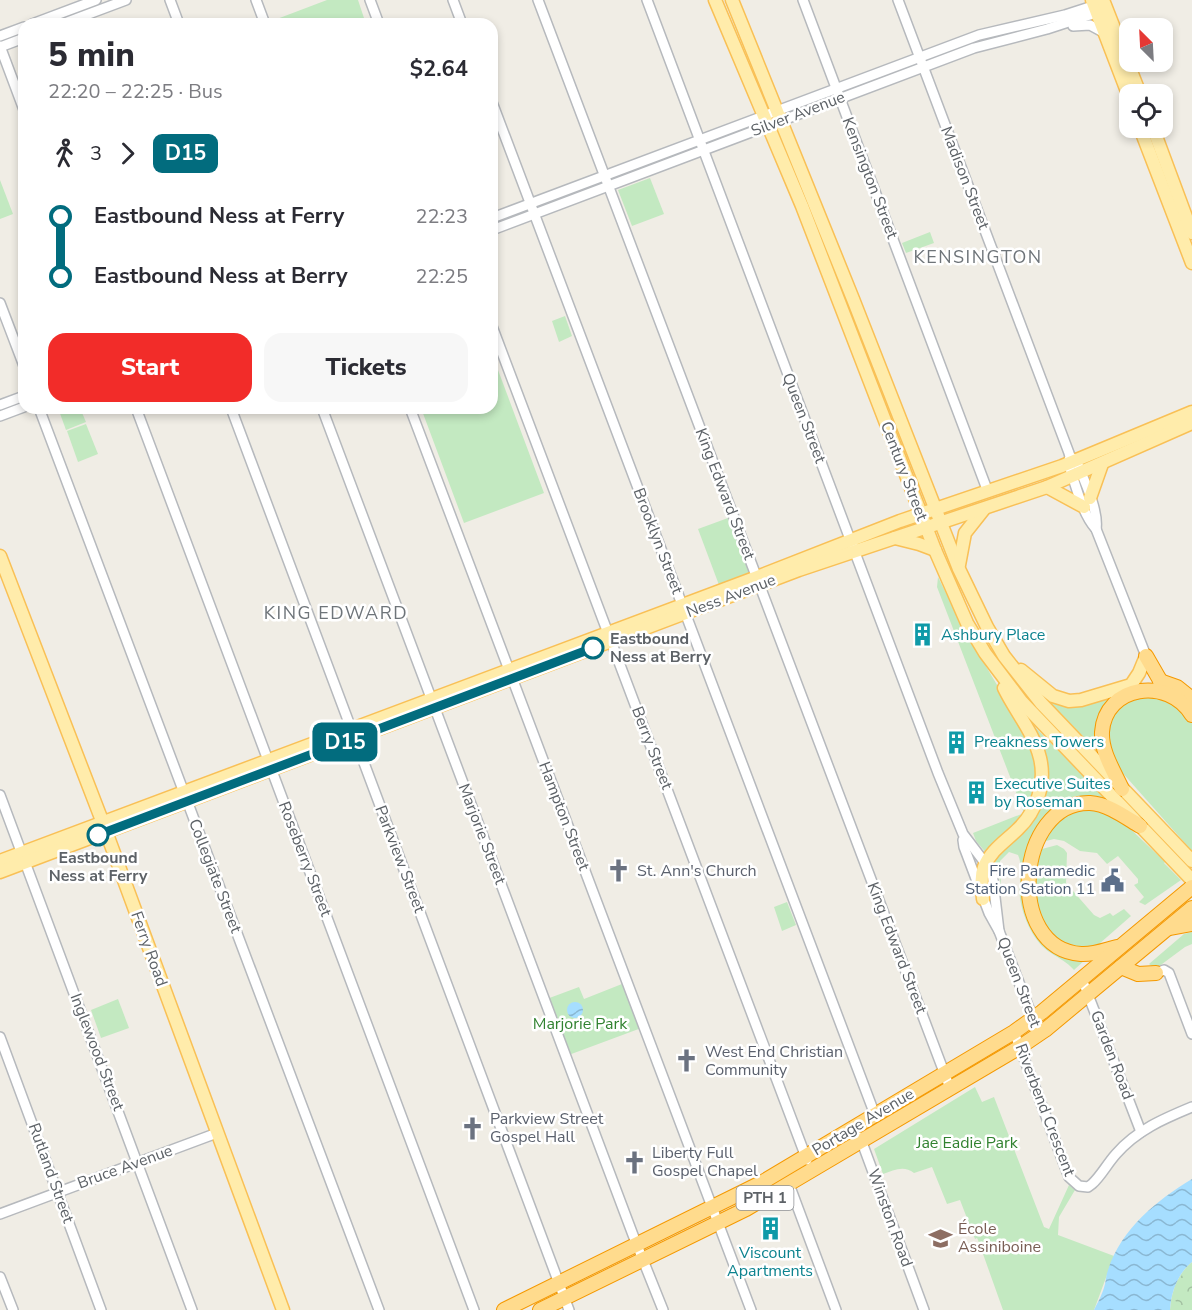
<!DOCTYPE html>
<meta charset="utf-8">
<style>
:root{--surface:#fff;--page:#f7f7f7;--text:#2b2b33;--muted:#7c7c81;--accent:#f22c29}
body{margin:0;font-family:"Nunito Sans",sans-serif;background:var(--page);color:var(--text);height:100vh;display:flex;flex-direction:column;font-size:22px;white-space:nowrap}
*{box-sizing:border-box;margin:0}
p{font-size:20px;color:var(--muted)}
.icon{flex:none;width:33px;height:33px;fill:none;stroke:currentColor;stroke-width:2;stroke-linecap:round;stroke-linejoin:round}
.map{position:relative;flex:1;overflow:hidden}
.drawer{position:absolute;left:18px;top:18px;width:480px;height:396px;display:flex;flex-direction:column;background:var(--surface);border-radius:18px;box-shadow:0 3px 9px #0003}
.drawer>*{flex:none}
.badge{padding:0 12px;border-radius:9px;font-size:21px;line-height:39px}
.needle{width:39px;rotate:336deg}
.controls{position:absolute;left:1119px;top:18px;display:grid;gap:12px}
.controls a{display:grid;place-items:center;width:54px;height:54px;border-radius:12px;background:var(--surface);box-shadow:0 3px 9px #0003;font-size:30px}
.map>.badge{position:absolute;translate:-50% -50%;box-shadow:0 0 0 3px #fff}
.legs{display:flex;align-items:center;gap:9px;height:66px;padding:0 30px;font-size:20px}
.legs p{margin-inline-start:auto}
.headline{display:flex;align-items:center;justify-content:space-between;height:102px;padding:0 30px}
h1{font-size:33px;font-weight:800;line-height:45px}
.button{display:flex;gap:12px;margin-top:auto;padding:12px 30px}
.button a{flex:1;height:69px;border-radius:18px;background:var(--accent);color:#fff;font-size:24px;font-weight:800;line-height:69px;text-align:center}
.button a+a{background:var(--page);color:var(--text)}
ul{padding:0 30px;list-style:none}
li{display:flex;align-items:center;gap:21px;height:60px;font-size:22px}
li i{display:grid;place-items:center;width:9px;height:100%;margin:0 8px;background:currentColor}
li i::after{content:'';width:15px;height:15px;margin:-8px;border:4px solid;border-radius:50%;background:var(--surface)}
li p{margin-inline-start:auto}
li:first-child i{background:linear-gradient(#0000 50%,currentColor 0)}
li:last-child i{background:linear-gradient(currentColor 50%,#0000 0)}
.map>svg:first-child{display:block}
</style>
<div class="map">
<svg width="1192" height="1310" viewBox="0 0 1192 1310">
<defs>
<pattern id="forest-crowns" width="20" height="18" patternUnits="userSpaceOnUse" patternTransform="scale(1.5)"><rect width="20" height="18" fill="#c3e9c1"/><path d="M2 6a3 3 0 1 1 6 0M12 15a3 3 0 1 1 6 0" fill="none" stroke="#a2c0a1"/></pattern>
<pattern id="water-waves" width="16" height="10" patternUnits="userSpaceOnUse" patternTransform="scale(1.5)"><rect width="16" height="10" fill="#a6deff"/><path d="M0 5q4-4 8 0t8 0" fill="none" stroke="#8ab7d2"/></pattern>
</defs>
<rect width="100%" height="100%" fill="#f0ede5"/>
<!-- green -->
<g fill="#c3e9c1">
<path d="M327 0H358L366 24H270L269 22Z"/>
<path d="M650 178 664 214 632 226 618 190Z"/>
<path d="M0 180 13 214 0 219Z"/>
<path d="M930 232 934 243 906 253 902 243Z"/>
<path d="M565 316 572 336 559 342 552 321Z"/>
<path d="M492 354 544 493 464 523 421 408H492Z"/>
<path d="M58 408H80L86 422 66 430Z"/>
<path d="M86 424 98 454 78 462 67 431Z"/>
<path d="M728 518 750 574 719 585 698 529Z"/>
<path d="M938 577 965 631 1031 742 1039 772 1030 809 987 854 976 841 973 833 1024 813 937 587Z"/>
<path d="M1124 691 1182 697 1118 698 1099 747 1096 750 1042 694 1055 701Z"/>
<path d="M1140 694 1168 697 1190 718 1192 724V851L1112 761 1106 736 1112 715 1118 707Z"/>
<path d="M1032 724 1107 800H1083L1032 845 1034 923 1086 959 1074 970C1067 962 1060 959 1051 953 1034 943 1023 918 1020 898 1018 884 1024 868 1018 855L1009 852 1000 861 1001 885 997 869 992 860 1043 792 1029 726Z"/>
<path d="M1087 806 1119 818 1165 862 1164 863 1181 880 1145 905 1139 902 1144 897 1134 885 1138 883V879L1118 856 1107 864 1097 853 1080 851 1064 841 1054 839 1042 842 1060 817Z"/>
<path d="M1057 845 1064 849 1067 853 1066 883 1094 915 1100 918 1110 913 1113 916 1124 909 1131 916 1099 944 1091 946V950L1068 948 1044 928 1032 892 1038 854 1042 849Z"/>
<path d="M787 902 796 925 782 931 774 907Z"/>
<path d="M1192 932V944L1185 947 1158 967H1153L1149 964 1184 934Z"/>
<path d="M627 982 644 1027 566 1056 544 1000 579 987 584 999Z"/>
<path d="M118 999 129 1028 101 1038 91 1010Z"/>
<path d="M975 1087 982 1102 994 1097 1044 1227 1049 1229 1069 1185 1075 1190 1059 1217 1058 1235 1114 1256 1094 1310H1003L978 1240 977 1238 975 1239 960 1200 947 1204 932 1167 914 1173C904 1165 894 1170 883 1174L874 1149Z"/>
<path d="M1192 1262V1310H1170C1171 1292 1178 1273 1192 1262Z"/>
</g>
<!-- forest -->
<path fill="url(#forest-crowns)" d="M1192 1272V1310H1176L1178 1308 1173 1293 1177 1289 1174 1287 1182 1275 1186 1274 1190 1277Z"/>
<!-- water -->
<g fill="url(#water-waves)">
<circle cx="575" cy="1010" r="8"/>
<path d="M1192 1179V1262C1178 1273 1171 1292 1170 1310H1094C1098 1302 1103 1293 1105 1284 1106 1280 1106 1275 1108 1270 1121 1229 1157 1200 1192 1179Z"/>
</g>
<g fill="none" stroke-linecap="round" stroke-linejoin="round">
<defs>
<g id="minor">
<path d="M170 0 179 24"/>
<path d="M256 0 265 24"/>
<path d="M370 0 379 24"/>
<path d="M453 0 462 24"/>
<path d="M538 0 950 1088"/>
<path d="M647 0 938 773 963 834 992 872 999 931"/>
<path d="M803 0 988 492"/>
<path d="M898 0 1069 453 1070 457 1068 463C1076 484 1081 512 1096 529L1146 656"/>
<path d="M32 24 96 0"/>
<path d="M62 24 126 0"/>
<path d="M1073 26 1090 25 1103 32"/>
<path d="M0 36 24 27"/>
<path d="M0 46 24 110"/>
<path d="M0 47 24 38"/>
<path d="M492 102 875 1115"/>
<path d="M492 218 979 35 1065 15 1099 4"/>
<path d="M492 230 974 48 1047 29 1102 11"/>
<path d="M0 303 24 366"/>
<path d="M492 326 807 1160"/>
<path d="M0 405 24 396"/>
<path d="M39 408 379 1310"/>
<path d="M136 408 474 1310"/>
<path d="M231 408 569 1310"/>
<path d="M322 408 633 1235 663 1310"/>
<path d="M410 408 751 1310"/>
<path d="M0 416 24 407"/>
<path d="M1071 457 1076 460C1083 478 1099 510 1096 529"/>
<path d="M0 795 192 1310"/>
<path d="M963 840 964 847 989 913 999 931 1039 1034"/>
<path d="M1156 973 1164 970 1169 973 1192 1034"/>
<path d="M1082 979 1141 1132"/>
<path d="M1014 1032 1069 1177 1079 1186 1088 1187 1092 1184C1101 1176 1107 1164 1116 1154 1137 1130 1163 1119 1192 1107"/>
<path d="M0 1037 101 1310"/>
<path d="M860 1137 924 1310"/>
<path d="M789 1184 836 1310"/>
<path d="M0 1214 217 1133"/>
<path d="M0 1277 13 1310"/>
</g>
<g id="major">
<path d="M715 0 802 206 935 550 967 623 985 653 1022 702 1192 880"/>
<path d="M732 0 853 299 959 569 987 627 1004 656 1041 703 1192 861"/>
<path d="M1092 0 1130 99"/>
<path d="M1103 0 1140 94"/>
<path d="M1140 128 1192 263"/>
<path d="M1153 128 1192 233"/>
<path d="M1047 487 1084 507"/>
<path d="M1090 498 1102 464"/>
<path d="M895 538 919 544 935 550"/>
<path d="M0 556 101 818 283 1310"/>
<path d="M959 565 965 533 984 509"/>
<path d="M1021 670 1053 696 1069 701 1081 700 1131 685 1139 673 1146 656"/>
<path d="M0 861 757 577 900 521 1062 466 1192 412"/>
<path d="M0 872 799 570 1047 487 1192 423"/>
<path d="M983 899C982 888 980 877 984 867 991 850 1006 841 1018 829 1037 811 1046 783 1040 758 1034 733 1015 711 1004 688"/>
</g>
<g id="highway">
<path d="M1146 656 1161 682"/>
<path d="M1160 681 1177 687 1192 699"/>
<path d="M1122 789C1114 771 1101 752 1102 732 1105 685 1168 676 1192 715"/>
<path d="M1169 928 1192 924"/>
<path d="M1117 947C1105 950 1093 955 1081 954 1004 949 1016 801 1090 803 1108 804 1125 817 1140 826"/>
<path d="M1121 967 1138 974 1156 973"/>
<path d="M504 1310 761 1183 1014 1032 1042 1012 1192 887"/>
<path d="M540 1310 746 1209 1020 1047 1045 1030 1192 908"/>
</g>
</defs>
<!-- minor casing -->
<use href="#minor" stroke="#b6b9bd" stroke-width="12"/>
<!-- major casing -->
<use href="#major" stroke="#f9c056" stroke-width="15"/>
<!-- highway casing -->
<use href="#highway" stroke="#f59900" stroke-width="16"/>
<!-- minor -->
<use href="#minor" stroke="#fff" stroke-width="9"/>
<!-- major -->
<use href="#major" stroke="#ffecab" stroke-width="12"/>
<!-- highway -->
<use href="#highway" stroke="#ffdb8d" stroke-width="14"/>
</g>
<g fill="none" stroke-linecap="round" stroke-linejoin="round">
<defs>
<path id="line-1" d="M98 835 593 648"/>
</defs>
<!-- line-1 casing -->
<use href="#line-1" stroke="#fff" stroke-width="14"/>
<!-- line-1 -->
<use href="#line-1" stroke="#026c7e" stroke-width="9"/>
</g>
<!-- icons -->
<defs>
<symbol id="building-bare" viewBox="-9 -9 18 18"><path d="M-4-6H4V6H1V3H-1V6H-4ZM-2.5-4.3h1.7v1.8h-1.7ZM.8-4.3h1.7v1.8H.8ZM-2.5-1h1.7V.8h-1.7ZM.8-1h1.7V.8H.8Z" fill="#0f9aa8" stroke="#fff" stroke-width="2.5" paint-order="stroke"/></symbol>
<symbol id="church-bare" viewBox="-9 -9 18 18"><path d="M-1.2-6h2.4v3.5h3.3v2.4h-3.3V6h-2.4V-.1h-3.3v-2.4h3.3Z" fill="#6b7280" stroke="#fff" stroke-width="2.5" paint-order="stroke"/></symbol>
<symbol id="civic-bare" viewBox="-9 -9 18 18"><path d="M-.6-6.5H3V-4.5H.6V-3L4-1V1h2V6H-6V1h2V-1L-.6-3ZM-1.2 2.5V6h2.4V2.5Z" fill="#5c6f8a" stroke="#fff" stroke-width="2.5" paint-order="stroke"/></symbol>
<symbol id="school-bare" viewBox="-9 -9 18 18"><path d="M0-5L7-2L0 1L-7-2ZM-4 1L0 2.5L4 1V4Q0 6-4 4Z" fill="#8d6e63" stroke="#fff" stroke-width="2.5" paint-order="stroke"/></symbol>
</defs>
<g fill-rule="evenodd">
<use href="#building-bare" x="906" y="618" width="33" height="33"/>
<use href="#building-bare" x="940" y="726" width="33" height="33"/>
<use href="#building-bare" x="960" y="776" width="33" height="33"/>
<use href="#church-bare" x="602" y="854" width="33" height="33"/>
<use href="#civic-bare" x="1096" y="864" width="33" height="33"/>
<use href="#church-bare" x="670" y="1044" width="33" height="33"/>
<use href="#church-bare" x="456" y="1112" width="33" height="33"/>
<use href="#church-bare" x="618" y="1146" width="33" height="33"/>
<use href="#building-bare" x="754" y="1212" width="33" height="33"/>
<use href="#school-bare" x="924" y="1222" width="33" height="33"/>
</g>
<!-- markers -->
<g fill="#fff" stroke="#026c7e" stroke-width="3">
<circle cx="593" cy="648" r="10"/>
<circle cx="98" cy="835" r="10"/>
</g>
<g text-anchor="middle" dominant-baseline="central" stroke-width="5" stroke-linejoin="round" paint-order="stroke">
<!-- shield labels -->
<rect fill="#fff" stroke="#8e9195" stroke-width="1.5" x="736.5" y="1186" width="57" height="24" rx="4.5"/>
<g font-size="15" font-weight="bold" fill="#5d6267">
<text x="765" y="1198">PTH 1</text>
</g>
<!-- street labels -->
<g font-size="16" fill="#5d6267" stroke="#fff">
<text transform="translate(798 114) rotate(-21)">Silver Avenue</text>
<text transform="translate(870 178) rotate(69)">Kensington Street</text>
<text transform="translate(965 178) rotate(69)">Madison Street</text>
<text transform="translate(804 418) rotate(69)">Queen Street</text>
<text transform="translate(904 471) rotate(69)">Century Street</text>
<text transform="translate(725 494) rotate(69)">King Edward Street</text>
<text transform="translate(658 541) rotate(69)">Brooklyn Street</text>
<text transform="translate(731 596) rotate(-21)">Ness Avenue</text>
<text transform="translate(652 748) rotate(69)">Berry Street</text>
<text transform="translate(564 816) rotate(69)">Hampton Street</text>
<text transform="translate(482 834) rotate(69)">Marjorie Street</text>
<text transform="translate(305 859) rotate(69)">Roseberry Street</text>
<text transform="translate(400 859) rotate(69)">Parkview Street</text>
<text transform="translate(215 876) rotate(69)">Collegiate Street</text>
<text transform="translate(897 948) rotate(69)">King Edward Street</text>
<text transform="translate(149 949) rotate(70)">Ferry Road</text>
<text transform="translate(1019 982) rotate(69)">Queen Street</text>
<text transform="translate(97 1052) rotate(69)">Inglewood Street</text>
<text transform="translate(1112 1055) rotate(69)">Garden Road</text>
<text transform="translate(1045 1110) rotate(69)">Riverbend Crescent</text>
<text transform="translate(863 1122) rotate(-31)">Portage Avenue</text>
<text transform="translate(125 1167) rotate(-20)">Bruce Avenue</text>
<text transform="translate(51 1173) rotate(70)">Rutland Street</text>
<text transform="translate(890 1218) rotate(70)">Winston Road</text>
</g>
<!-- culture labels -->
<g font-size="16" fill="#0d838f" stroke="#fff" text-anchor="start">
<text x="941" y="635">Ashbury Place</text>
<text x="974" y="742">Preakness Towers</text>
<text x="994" y="784">Executive Suites<tspan x="994" dy="18">by Roseman</tspan></text>
<text x="770" y="1253" text-anchor="middle">Viscount<tspan x="770" dy="18">Apartments</tspan></text>
</g>
<!-- stop labels -->
<g font-size="16" font-weight="bold" fill="#5d6267" stroke="#fff" text-anchor="start">
<text x="610" y="639">Eastbound<tspan x="610" dy="18">Ness at Berry</tspan></text>
<text x="98" y="858" text-anchor="middle">Eastbound<tspan x="98" dy="18">Ness at Ferry</tspan></text>
</g>
<!-- worship labels -->
<g font-size="16" fill="#5b616d" stroke="#fff" text-anchor="start">
<text x="637" y="871">St. Ann's Church</text>
<text x="705" y="1052">West End Christian<tspan x="705" dy="18">Community</tspan></text>
<text x="490" y="1119">Parkview Street<tspan x="490" dy="18">Gospel Hall</tspan></text>
<text x="652" y="1153">Liberty Full<tspan x="652" dy="18">Gospel Chapel</tspan></text>
</g>
<!-- service labels -->
<g font-size="16" fill="#4e5e75" stroke="#fff" text-anchor="end">
<text x="1095" y="871">Fire Paramedic<tspan x="1095" dy="18">Station Station 11</tspan></text>
</g>
<!-- park labels -->
<g font-size="16" fill="#318230" stroke="#fff">
<text x="580" y="1024">Marjorie Park</text>
<text x="967" y="1143">Jae Eadie Park</text>
</g>
<!-- education labels -->
<g font-size="16" fill="#785e54" stroke="#fff" text-anchor="start">
<text x="958" y="1229">École<tspan x="958" dy="18">Assiniboine</tspan></text>
</g>
<!-- neighbourhood labels -->
<g font-size="18" letter-spacing="1.5" fill="#6e7479" stroke="#fff">
<text x="978" y="257">KENSINGTON</text>
<text x="336" y="613">KING EDWARD</text>
</g>
</g>
</svg>
<div class="controls">
<a><svg class="needle" viewBox="-14 -14 28 28"><path d="M0-13l5 13h-10z" fill="#e53935"/><path d="M0 13l5-13h-10z" fill="#7c7c81"/></svg></a>
<a><svg class="icon" aria-label="locate" viewBox="0 0 24 24"><circle cx="12" cy="12" r="6"/><path d="M12 2v4M12 18v4M2 12h4M18 12h4"/></svg></a>
</div>
<b class="badge" style="left:345px;top:742px;background:#026c7e;color:#fff">D15</b>
<section class="drawer">
<div class="headline"><div><h1>5 min</h1><p>22:20 – 22:25 · Bus</p></div><b>$2.64</b></div>
<div class="legs"><svg class="icon" aria-label="walk" viewBox="0 0 24 24"><circle cx="13" cy="4" r="2"/><path d="M13 8l-2 6 4 7M11 14l-3 7M7 12l3-4h3l4 4"/></svg>3<svg class="icon" aria-label="forward" viewBox="0 0 24 24"><path d="M9 5l7 7-7 7"/></svg><b class="badge" style="background:#026c7e;color:#fff">D15</b></div>
<ul>
<li><i style="color:#026c7e"></i><b>Eastbound Ness at Ferry</b><p>22:23</p></li>
<li><i style="color:#026c7e"></i><b>Eastbound Ness at Berry</b><p>22:25</p></li>
</ul>
<div class="button"><a>Start</a><a>Tickets</a></div>
</section>
</div>
